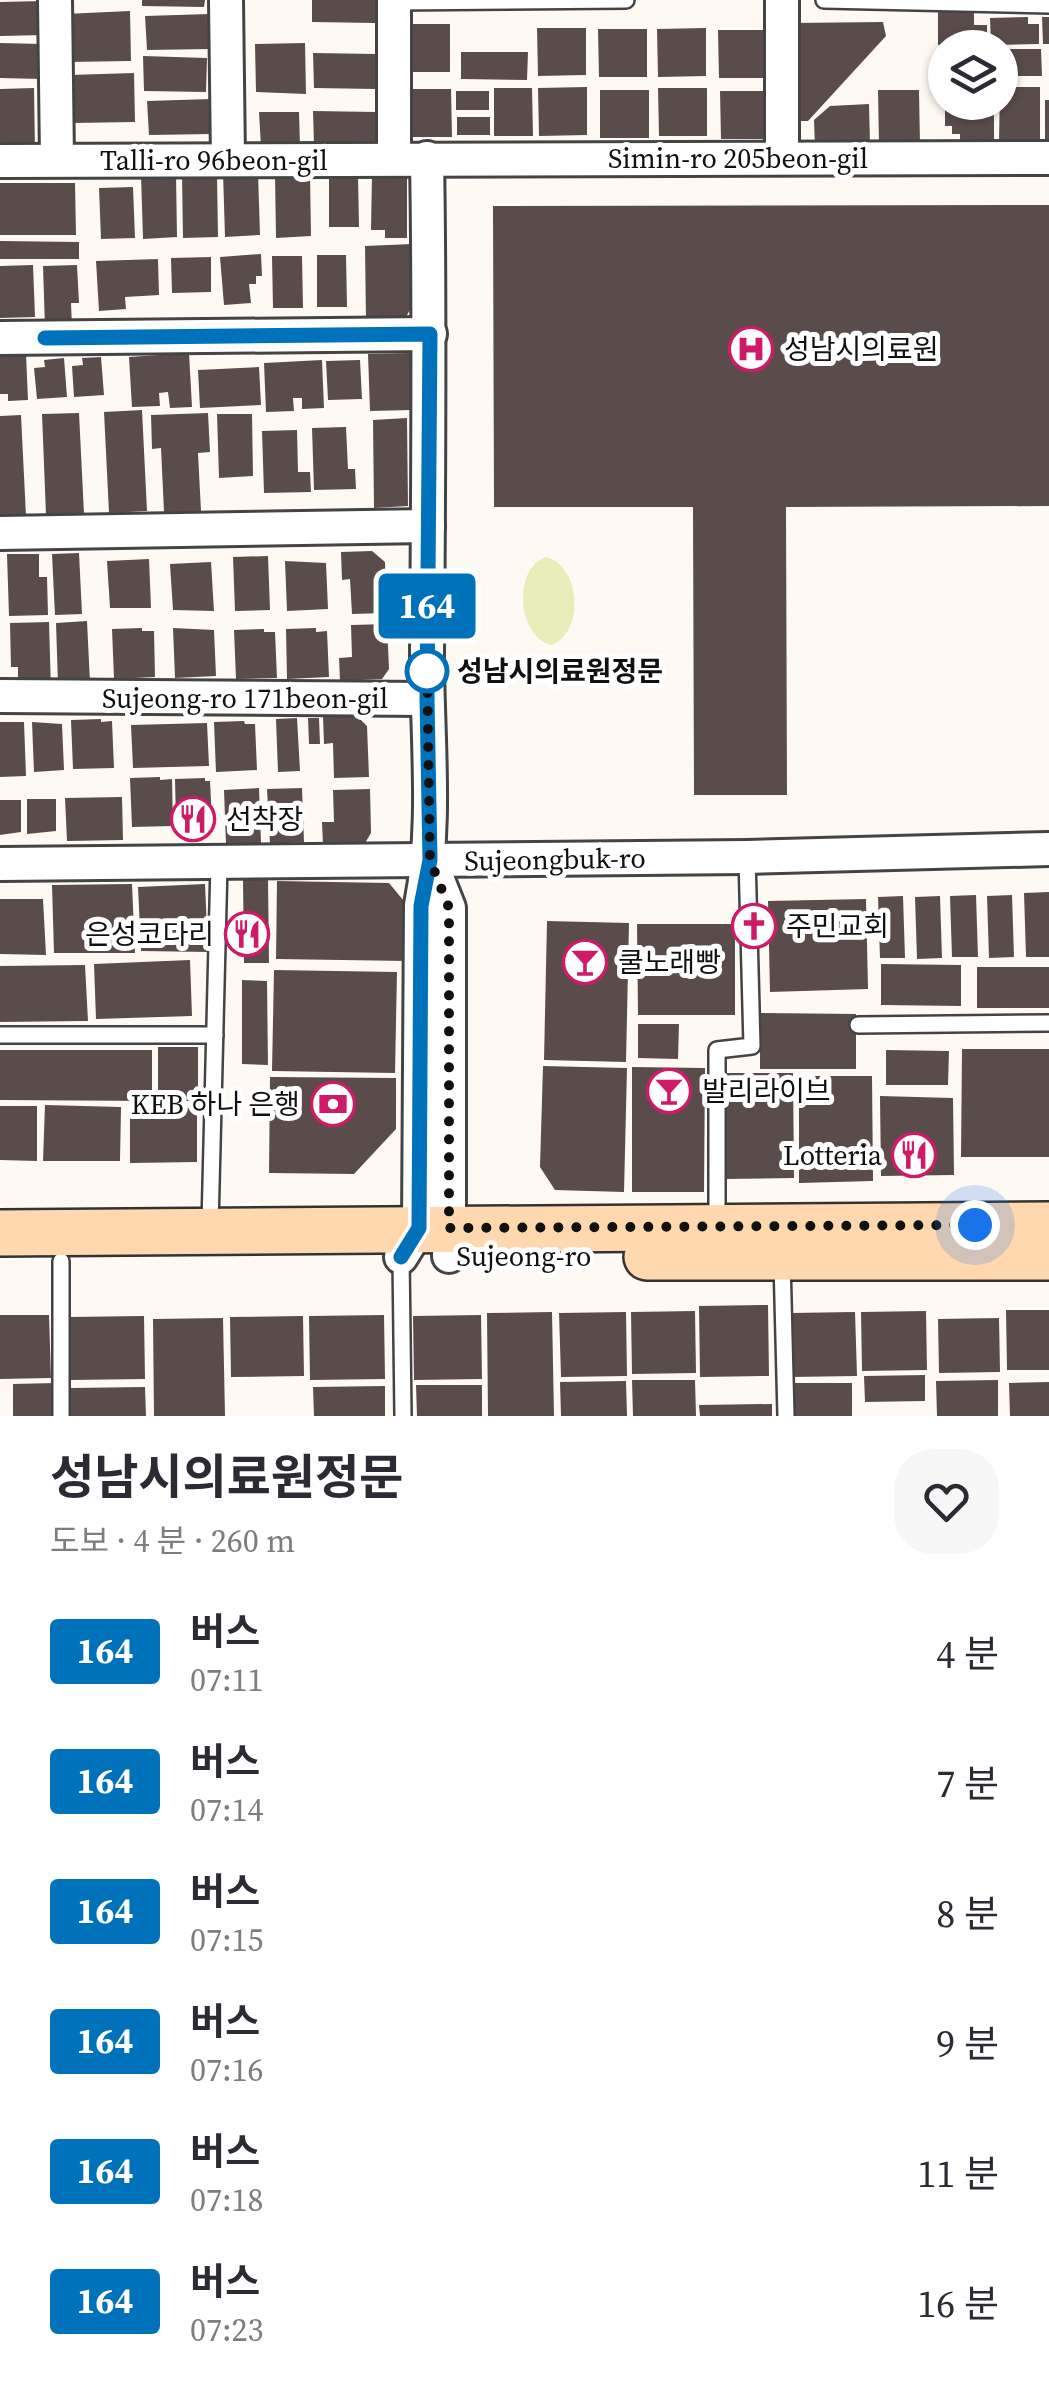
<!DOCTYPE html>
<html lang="ko">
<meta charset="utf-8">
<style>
:root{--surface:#fff;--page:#f7f7f7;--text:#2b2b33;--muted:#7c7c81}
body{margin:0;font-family:"Source Serif 4","Noto Sans KR",serif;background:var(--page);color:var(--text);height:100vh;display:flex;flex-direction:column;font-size:38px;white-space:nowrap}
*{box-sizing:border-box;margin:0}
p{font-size:32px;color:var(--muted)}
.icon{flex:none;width:55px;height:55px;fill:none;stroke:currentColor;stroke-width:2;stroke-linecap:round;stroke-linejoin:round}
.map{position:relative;height:1416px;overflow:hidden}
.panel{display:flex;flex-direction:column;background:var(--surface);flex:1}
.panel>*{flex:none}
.badge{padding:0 20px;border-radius:8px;font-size:35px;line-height:65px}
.buttons{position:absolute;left:928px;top:30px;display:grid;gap:20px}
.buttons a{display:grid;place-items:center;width:90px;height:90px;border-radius:50%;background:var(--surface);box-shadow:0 2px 8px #0004;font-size:50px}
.you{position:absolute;width:50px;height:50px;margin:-25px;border:8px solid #fff;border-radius:50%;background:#1a73e8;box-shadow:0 0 0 15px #1a73e833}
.map>.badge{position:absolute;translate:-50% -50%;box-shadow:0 0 0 5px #fff}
.round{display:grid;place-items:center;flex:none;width:105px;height:105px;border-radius:40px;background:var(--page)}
.overview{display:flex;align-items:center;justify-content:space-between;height:170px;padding:0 50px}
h1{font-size:48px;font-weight:700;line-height:75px}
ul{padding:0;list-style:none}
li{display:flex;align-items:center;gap:30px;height:130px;padding:0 50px}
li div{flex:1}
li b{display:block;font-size:38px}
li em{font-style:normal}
li .badge{min-width:110px;font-weight:700;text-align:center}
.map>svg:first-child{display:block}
</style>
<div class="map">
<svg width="1049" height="1416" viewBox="0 0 1049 1416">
<rect width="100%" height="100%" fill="#fff9f4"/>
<!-- green -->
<path fill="#e8eeb9" d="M546 557C581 566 585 633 551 645 517 636 512 569 546 557Z"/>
<!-- building -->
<g fill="#5b4c4c">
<path d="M142 0H205L204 7 142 6Z"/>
<path d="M312 0H375V23L312 22Z"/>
<path d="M44 1 45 35 0 36V2Z"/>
<path d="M130 11 131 61 67 62 65 14Z"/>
<path d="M938 11 974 12V25H987V45H938Z"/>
<path d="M209 14 210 49 147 50 145 16Z"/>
<path d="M1028 17V24H1039V44L991 45 990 18Z"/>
<path d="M1042 17H1049V44H1043Z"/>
<path d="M883 22 886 36 808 121H792L791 23Z"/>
<path d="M411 24H450V72H412Z"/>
<path d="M537 28H586V75L538 76Z"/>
<path d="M706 28V76L658 77 657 29Z"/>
<path d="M598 29H647V77H599Z"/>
<path d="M718 30H767V78H719Z"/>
<path d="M0 43 42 44 41 79 0 78Z"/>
<path d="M305 43 306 94 256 92 255 44Z"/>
<path d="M1000 49H1041L1042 76H1000Z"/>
<path d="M461 52H528L527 80 461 79Z"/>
<path d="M313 53 377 54 376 89 314 88Z"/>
<path d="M143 56 207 58 206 92 144 91Z"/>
<path d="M134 73 135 122 72 123 69 75Z"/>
<path d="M587 87V135L539 136 538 88Z"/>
<path d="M1000 87H1040V142H999Z"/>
<path d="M34 88 35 152 0 154V89Z"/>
<path d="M494 88H532L533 136H494Z"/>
<path d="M658 88H707V136H659Z"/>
<path d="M412 89H451L452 137H413Z"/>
<rect x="600" y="90" width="49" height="48"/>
<path d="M878 90H919L920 145H879Z"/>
<rect x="456" y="91" width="33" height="19"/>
<path d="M720 91H769V139H721Z"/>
<path d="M211 99V134L149 135 147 101Z"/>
<rect x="1045" y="100" width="4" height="41"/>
<path d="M945 102H994V142H960V134H952V126H945Z"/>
<path d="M869 104 870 145 815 147 814 120 830 106Z"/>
<path d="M313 111 377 112 376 146 314 145Z"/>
<path d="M259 112H299L300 146 261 147Z"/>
<rect x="457" y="117" width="33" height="18"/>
<path d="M223 173H258L260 235 225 237Z"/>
<path d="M275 174H310L311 236 276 238Z"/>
<path d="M141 175H176L177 237 143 239Z"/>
<path d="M182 175H217L218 237 183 238Z"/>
<path d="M329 175H358L359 227H329Z"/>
<path d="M372 175 407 176V238H385V230H371Z"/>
<path d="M0 183H75L76 235H0Z"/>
<path d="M133 187 135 238 101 239 99 188Z"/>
<path d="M1049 205V506L786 507 787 795H694L693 507H494L493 206Z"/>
<path d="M0 241 79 242V259H0Z"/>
<path d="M412 244 414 303 403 322 366 321 365 246Z"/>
<path d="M261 254 262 276H256V284H249L251 303 224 305 220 257Z"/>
<path d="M317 255H346L347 307H317Z"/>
<path d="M272 256H302L303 308H273Z"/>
<path d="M211 257V292L172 293 171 258Z"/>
<path d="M158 259 159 295 125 297 126 309 99 311 96 261Z"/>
<path d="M33 265 35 317 0 318V266Z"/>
<path d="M77 265 79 303H71L72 327H45L43 266Z"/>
<path d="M189 353 192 407 170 408 168 392 159 393 160 406 132 407 129 357Z"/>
<path d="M410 353 412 410 370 411 368 354Z"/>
<path d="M26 354 28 400 8 401V394H0V355Z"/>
<path d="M101 357 104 395 74 397 72 366 83 365 82 358Z"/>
<path d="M64 358 67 397 37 399 34 368 45 367 44 360Z"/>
<path d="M322 360 324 408 302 409V398H293L294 411 266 412 264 363Z"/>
<path d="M360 360 362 399 328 400 326 361Z"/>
<path d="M259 367 261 405 200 408 198 370Z"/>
<path d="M142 410 147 511 109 513 104 412Z"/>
<path d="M79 413 84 514 46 515 42 414Z"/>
<path d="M208 413 210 452 198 453 201 511 164 512 161 448 152 449 151 415Z"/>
<path d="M217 414H252L253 476 219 478Z"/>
<path d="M21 415 26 516 0 517V416Z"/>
<path d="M407 418 408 506 374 508 373 420Z"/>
<path d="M346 427 348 469H355L356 489 314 490 312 428Z"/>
<path d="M297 430 298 472H310L311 492 264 493 262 431Z"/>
<path d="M372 551 385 562 386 613 352 614 350 579 342 580 341 552Z"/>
<path d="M79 553 82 614 55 615 52 554Z"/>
<path d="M7 554H39V577H47L48 615 9 616Z"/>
<path d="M268 556 270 610 235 611 233 557Z"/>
<path d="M149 559 151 608H110L107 561Z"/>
<path d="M285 561 326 563 328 609 287 611Z"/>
<path d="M211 562 214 611 173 610 170 564Z"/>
<path d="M87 621 90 683 58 684 56 623Z"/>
<path d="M49 622 51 691 27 692 26 679H18V667H11L10 623Z"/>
<path d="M387 624 389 669 382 679 340 681 339 658 352 657 351 625Z"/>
<path d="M142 628V631H154L155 677 114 679 112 629Z"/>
<path d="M173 628 214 630 216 676 175 678Z"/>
<path d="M316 628V632L327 631 329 677 287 679 286 629Z"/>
<path d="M264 629V632H275L277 678 236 679 234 630Z"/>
<path d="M355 714 367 726 369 777 334 778 333 743 324 744 323 716Z"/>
<path d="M297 718 300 771 278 772 276 719Z"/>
<path d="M308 718H319L320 744H309Z"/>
<path d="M101 719V722L112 721 114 768 73 769 71 720Z"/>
<path d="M244 721 245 724H255L257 770 216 772 214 722Z"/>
<path d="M0 722H24L26 776 0 777Z"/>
<path d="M32 722 62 724 64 770 34 772Z"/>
<path d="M207 723 209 766 133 768 131 725Z"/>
<path d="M160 777V780L172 779 173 826 132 827 130 778Z"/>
<path d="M205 778V781H210L212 822 176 823 175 779Z"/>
<path d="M259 788 261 843 226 844 224 790Z"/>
<path d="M302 788 304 842 270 844 267 789Z"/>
<path d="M370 789 371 833 365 843 323 845 322 822H334L333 790Z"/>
<path d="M122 797 123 840 67 841 65 798Z"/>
<path d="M27 799H56V831L27 834Z"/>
<path d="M0 800H21V832L0 835Z"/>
<path d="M268 878 269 963H244L243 879Z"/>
<path d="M277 881 389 883 408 906 407 961 276 959Z"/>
<path d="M132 884 135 953H54L52 885Z"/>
<path d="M205 884 208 952 141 951 138 887Z"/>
<path d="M1049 892V957H1026L1024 893Z"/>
<path d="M976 895 978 957H952L950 896Z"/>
<path d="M1012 895 1014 957 989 958 987 896Z"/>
<path d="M903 896 905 958H880L878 897Z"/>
<path d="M940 896 942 958 917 959 915 897Z"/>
<path d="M0 899H43L46 955 0 954Z"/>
<path d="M866 899 868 989 770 992 768 901Z"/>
<path d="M547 921 629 923 626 1062 544 1060Z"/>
<path d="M637 924H735V1015H638Z"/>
<path d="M190 960 192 1016 96 1019 94 964Z"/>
<path d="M881 964 961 965V1006L881 1005Z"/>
<path d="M85 965 88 1021 0 1022V966Z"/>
<rect x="977" y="967" width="72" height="41"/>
<path d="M274 970 397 972 395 1073 272 1071Z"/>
<path d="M242 980 267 981 268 1065 242 1064Z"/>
<path d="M760 1013 856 1014V1069H760Z"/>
<path d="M638 1024H679L678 1059 638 1058Z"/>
<rect x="158" y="1047" width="40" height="54"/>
<path d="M962 1049H1049V1157H961Z"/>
<path d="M0 1050H152V1101L0 1100Z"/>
<path d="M886 1050 949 1051 948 1085H886Z"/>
<path d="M543 1066 627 1068 624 1192 555 1190 540 1167Z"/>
<path d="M632 1067 705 1068 704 1192H632Z"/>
<path d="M722 1073H793L794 1178 723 1179Z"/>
<path d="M799 1076H872L873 1181 799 1183Z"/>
<path d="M270 1077 396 1078V1129L354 1174 269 1173Z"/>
<path d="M880 1096 953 1098 954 1175 881 1176Z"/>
<path d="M45 1105 121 1107 120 1161H43Z"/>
<path d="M0 1106H37V1161L0 1160Z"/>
<path d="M197 1108V1162L130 1163V1109Z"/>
<path d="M768 1305 769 1376 700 1377 699 1306Z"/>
<path d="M1006 1310H1049V1370H1007Z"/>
<path d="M695 1311 696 1373 632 1374 631 1312Z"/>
<path d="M926 1311 927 1370 862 1371 861 1312Z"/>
<path d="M552 1312 554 1416H488L487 1313Z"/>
<path d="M626 1312 627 1376 561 1377 559 1313Z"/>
<path d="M855 1312 857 1376 791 1377 790 1313Z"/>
<path d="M0 1315H49L51 1378 0 1379Z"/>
<path d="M384 1315 385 1379 310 1380 309 1316Z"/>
<path d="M481 1315 482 1379 414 1380 413 1316Z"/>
<path d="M144 1316 145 1379 70 1380 69 1317Z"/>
<path d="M303 1316 304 1376 231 1377 230 1317Z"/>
<path d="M223 1318 225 1416H154L153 1319Z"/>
<path d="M999 1318 1000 1372 939 1373 938 1319Z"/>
<path d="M925 1375V1401L865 1402 864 1376Z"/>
<path d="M632 1380H695L696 1416H633Z"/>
<path d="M998 1380V1416H937L936 1381Z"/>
<path d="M626 1381 627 1416H561L560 1382Z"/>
<path d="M1049 1382V1416H1010L1009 1383Z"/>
<path d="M55 1383 56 1416H13V1384Z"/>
<rect x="793" y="1383" width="59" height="33"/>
<path d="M416 1385H482V1416H417Z"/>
<path d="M385 1386V1416H314L313 1387Z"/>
<path d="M145 1387 146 1416H70V1388Z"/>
<path d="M772 1404V1416H700L699 1405Z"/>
</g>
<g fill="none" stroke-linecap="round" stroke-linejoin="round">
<defs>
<g id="service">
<path d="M824 0 1049 5"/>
<path d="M394 2 626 0"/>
<path d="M858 1025 1049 1023"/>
<path d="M0 1035H215"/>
<path d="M210 1225 219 864"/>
<path d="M717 1225V1050L752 1046 747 857"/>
<path d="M401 1257 403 1416"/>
<path d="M61 1261V1416"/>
<path d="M782 1261 786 1416"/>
</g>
<g id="minor">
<path d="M55 0 57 160"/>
<path d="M226 0 228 160"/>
<path d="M782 158V0"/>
<path d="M394 159V0"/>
<path d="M0 161 1049 158"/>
<path d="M0 338 430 334"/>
<path d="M0 533 428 526"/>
<path d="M0 696 427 699"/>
<path d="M430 860 449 908V1256"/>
<path d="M0 864 747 857 1049 849"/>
<path d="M401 1257 419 1228 421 905C437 824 427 738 427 654 428 489 430 324 427 158"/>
</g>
<g id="secondary">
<path d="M0 1233 1049 1225"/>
<path d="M647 1257H1049"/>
</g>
</defs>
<!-- service casing -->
<use href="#service" stroke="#444" stroke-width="20"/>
<!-- minor casing -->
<use href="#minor" stroke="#444" stroke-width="38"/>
<!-- secondary casing -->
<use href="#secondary" stroke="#333" stroke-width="50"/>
<!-- service -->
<use href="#service" stroke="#fff" stroke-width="15"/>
<!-- minor -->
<use href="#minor" stroke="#fff" stroke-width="32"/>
<!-- secondary -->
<use href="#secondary" stroke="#ffd8af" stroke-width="45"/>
</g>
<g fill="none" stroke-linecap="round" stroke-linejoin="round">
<defs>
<path id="line" d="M45 338 430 334 427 699 430 860 421 906 419 1228 401 1257"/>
</defs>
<!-- line casing -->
<use href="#line" stroke="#fff" stroke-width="22"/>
<!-- line -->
<use href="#line" stroke="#0072bc" stroke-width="15"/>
<!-- walk -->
<path stroke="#111" stroke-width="10" stroke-dasharray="0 18" d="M427 671V664L430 860 449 908V1228L975 1225"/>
</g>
<!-- icons -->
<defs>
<symbol id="hospital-ring" viewBox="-11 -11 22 22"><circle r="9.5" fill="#fff" stroke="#cf1a66" stroke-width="1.5"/><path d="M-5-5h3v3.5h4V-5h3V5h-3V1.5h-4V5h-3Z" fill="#cf1a66"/></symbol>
<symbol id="restaurant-ring" viewBox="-11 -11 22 22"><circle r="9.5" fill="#fff" stroke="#cf1a66" stroke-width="1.5"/><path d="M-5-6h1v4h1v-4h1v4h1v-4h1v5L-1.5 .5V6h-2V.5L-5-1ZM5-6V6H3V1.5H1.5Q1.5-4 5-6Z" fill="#cf1a66"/></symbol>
<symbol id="church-ring" viewBox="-11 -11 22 22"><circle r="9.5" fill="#fff" stroke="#cf1a66" stroke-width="1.5"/><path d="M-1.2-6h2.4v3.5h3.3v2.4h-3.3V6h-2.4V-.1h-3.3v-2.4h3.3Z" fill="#cf1a66"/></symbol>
<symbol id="bar-ring" viewBox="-11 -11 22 22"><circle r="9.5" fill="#fff" stroke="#cf1a66" stroke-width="1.5"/><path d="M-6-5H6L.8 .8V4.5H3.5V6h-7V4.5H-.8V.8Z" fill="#cf1a66"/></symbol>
<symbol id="bank-ring" viewBox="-11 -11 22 22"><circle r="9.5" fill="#fff" stroke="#cf1a66" stroke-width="1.5"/><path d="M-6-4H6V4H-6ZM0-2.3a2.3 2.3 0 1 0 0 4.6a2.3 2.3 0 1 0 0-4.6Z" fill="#cf1a66"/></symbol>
</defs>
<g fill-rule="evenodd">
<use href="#hospital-ring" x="726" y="324" width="50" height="50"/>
<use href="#restaurant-ring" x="168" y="794" width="50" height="50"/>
<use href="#church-ring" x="729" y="901" width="50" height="50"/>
<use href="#restaurant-ring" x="222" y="909" width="50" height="50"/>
<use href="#bar-ring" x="560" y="937" width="50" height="50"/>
<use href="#bar-ring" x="644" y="1066" width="50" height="50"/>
<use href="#bank-ring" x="308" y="1079" width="50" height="50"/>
<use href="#restaurant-ring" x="889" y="1130" width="50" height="50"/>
</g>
<!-- markers -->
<circle fill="#fff" stroke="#0072bc" stroke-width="5" cx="427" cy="671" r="20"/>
<g text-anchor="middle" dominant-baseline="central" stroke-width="10" stroke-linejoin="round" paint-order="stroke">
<!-- street labels -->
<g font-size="28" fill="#111" stroke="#fff">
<text x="738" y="158">Simin-ro 205beon-gil</text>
<text x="214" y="160">Talli-ro 96beon-gil</text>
<text x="245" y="698">Sujeong-ro 171beon-gil</text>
<text transform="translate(555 859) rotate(-1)">Sujeongbuk-ro</text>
<text x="524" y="1256">Sujeong-ro</text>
</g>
<!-- poi labels -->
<g font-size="28" fill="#111" stroke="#fff" text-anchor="start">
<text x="784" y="349">성남시의료원</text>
<text x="226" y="819">선착장</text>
<text x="786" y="926">주민교회</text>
<text x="214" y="934" text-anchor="end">은성코다리</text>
<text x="618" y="962">쿨노래빵</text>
<text x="702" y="1091">발리라이브</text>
<text x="300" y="1104" text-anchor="end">KEB 하나 은행</text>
<text x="882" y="1155" text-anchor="end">Lotteria</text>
</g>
<!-- stop labels -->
<g font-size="28" font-weight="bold" fill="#111" stroke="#fff" text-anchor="start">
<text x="457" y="671">성남시의료원정문</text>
</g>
</g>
</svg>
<div class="buttons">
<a><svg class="icon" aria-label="layers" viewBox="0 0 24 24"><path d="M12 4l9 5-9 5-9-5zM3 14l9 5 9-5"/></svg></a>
</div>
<div class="you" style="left:975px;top:1225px"></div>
<b class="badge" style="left:427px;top:606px;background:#0072bc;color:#fff">164</b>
</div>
<section class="panel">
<div class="overview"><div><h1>성남시의료원정문</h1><p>도보 · 4 분 · 260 m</p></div><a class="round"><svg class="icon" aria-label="heart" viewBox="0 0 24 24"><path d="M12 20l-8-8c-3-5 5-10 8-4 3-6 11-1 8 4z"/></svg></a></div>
<ul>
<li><span class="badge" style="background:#0072bc;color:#fff">164</span><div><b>버스</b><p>07:11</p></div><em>4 분</em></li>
<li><span class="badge" style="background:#0072bc;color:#fff">164</span><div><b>버스</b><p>07:14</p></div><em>7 분</em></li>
<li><span class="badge" style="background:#0072bc;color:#fff">164</span><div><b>버스</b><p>07:15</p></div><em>8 분</em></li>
<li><span class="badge" style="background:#0072bc;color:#fff">164</span><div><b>버스</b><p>07:16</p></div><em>9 분</em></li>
<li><span class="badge" style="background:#0072bc;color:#fff">164</span><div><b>버스</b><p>07:18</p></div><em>11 분</em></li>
<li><span class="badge" style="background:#0072bc;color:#fff">164</span><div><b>버스</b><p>07:23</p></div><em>16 분</em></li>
</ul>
</section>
